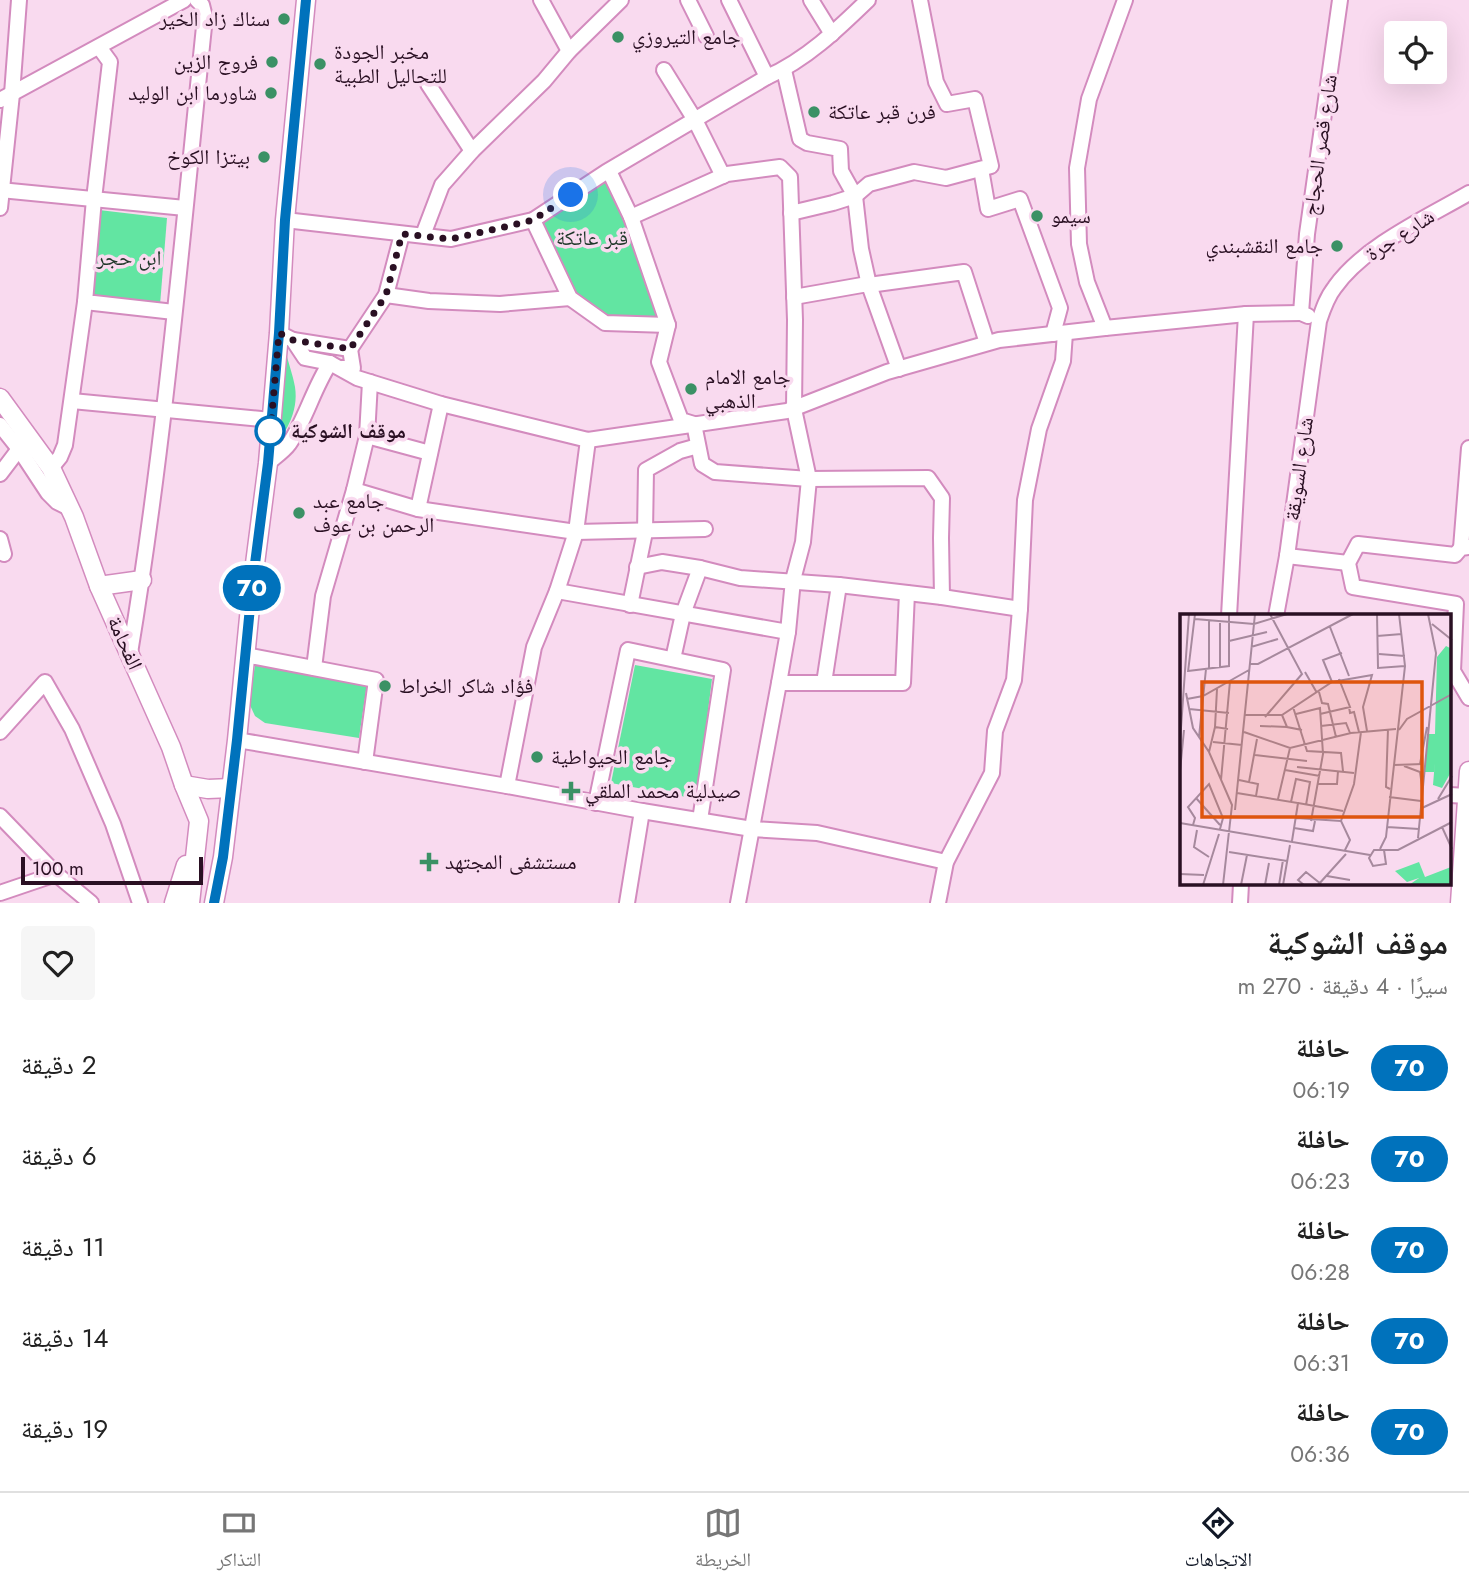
<!DOCTYPE html>
<html lang="ar">
<meta charset="utf-8">
<style>
:root{--surface:#fff;--page:#f6f6f6;--text:#222;--muted:#767676;--line:#e0e0e0;--accent:#111827}
body{margin:0;font-family:Jost,"Noto Naskh Arabic",sans-serif;background:var(--page);color:var(--text);direction:rtl;height:100vh;display:flex;flex-direction:column;font-size:26px;white-space:nowrap}
*{box-sizing:border-box;margin:0}
p{font-size:23px;color:var(--muted)}
.icon{flex:none;width:38px;height:38px;fill:none;stroke:currentColor;stroke-width:2;stroke-linecap:round;stroke-linejoin:round}
.map{position:relative;height:903px;overflow:hidden;direction:ltr}
.drawer{display:flex;flex-direction:column;background:var(--surface);flex:1}
.drawer>*{flex:none}
.badge{padding:0 14px;border-radius:23px;font-size:24px;line-height:46px}
.buttons{position:absolute;left:1384px;top:21px;display:grid;gap:14px}
.buttons a{display:grid;place-items:center;width:63px;height:63px;border-radius:7px;background:var(--surface);box-shadow:0 7px 28px #0002;font-size:35px}
.scale{position:absolute;left:21px;bottom:18px;width:182px;box-sizing:border-box;padding-left:7px;border:4px solid #2a1023;border-top:0;font-size:19px;line-height:24px;white-space:nowrap;color:#2a1023;-webkit-text-stroke:5px #f9daef;paint-order:stroke}
.you{position:absolute;width:35px;height:35px;margin:-18px;border:5px solid #fff;border-radius:50%;background:#1a73e8;box-shadow:0 0 0 10px #1a73e833}
.map>.badge{position:absolute;translate:-50% -50%;box-shadow:0 0 0 4px #fff}
.round{display:grid;place-items:center;flex:none;width:74px;height:74px;border-radius:7px;background:var(--page)}
.summary{display:flex;align-items:center;justify-content:space-between;height:119px;padding:0 21px}
h1{font-size:33px;font-weight:700;line-height:52px}
ul{padding:0;list-style:none}
li{display:flex;align-items:center;gap:21px;height:91px;padding:0 21px}
li div{flex:1}
li b{display:block;font-size:26px}
li em{font-style:normal}
li .badge{min-width:77px;font-weight:700;text-align:center}
.dock{display:flex;justify-content:space-around;align-items:center;height:98px;border-top:2px solid var(--line);background:var(--surface);font-size:19px;color:var(--muted)}
.dock a{display:grid;justify-items:center;gap:4px}
.dock .selected{color:var(--accent)}
.map>svg:first-child{display:block}
</style>
<div class="map">
<svg width="1469" height="903" viewBox="0 0 1469 903">
<rect width="100%" height="100%" fill="#f9daef"/>
<!-- green -->
<g fill="#62e5a2">
<path d="M606 172 631 217 665 324 605 323 570 298 535 219Z"/>
<path d="M99 210 167 218 160 305 91 297Z"/>
<path d="M285 349C288 362 293 375 295 387 299 412 285 436 268 453Z"/>
<path d="M255 665 367 684 359 738 265 723 255 716 249 703Z"/>
<path d="M635 665 712 679 697 799 611 783Z"/>
</g>
<g fill="none" stroke-linecap="round" stroke-linejoin="round">
<defs>
<g id="minor">
<path d="M541 0 569 51"/>
<path d="M688 0 706 36"/>
<path d="M729 0 767 77"/>
<path d="M811 0 832 34"/>
<path d="M99 47 110 62 94 199 85 302 174 312"/>
<path d="M664 70 695 120 723 176"/>
<path d="M784 70 800 139 807 143 840 149 841 171 855 196 861 249 869 285 899 369"/>
<path d="M428 84 472 151"/>
<path d="M0 100 184 0"/>
<path d="M981 169 988 209 1020 199 1060 308 1053 334"/>
<path d="M609 171 631 217 668 325 659 362 681 420 694 424 702 464 715 472 809 479 928 478 942 498 941 538 942 597"/>
<path d="M0 190 185 208"/>
<path d="M0 208 12 94 19 0"/>
<path d="M791 213 833 203 855 196 869 184 914 172 946 178 991 166 975 99 947 104 936 82 920 0"/>
<path d="M631 217 727 174 780 167 790 177 795 320 794 409 809 479 803 542 793 580 788 632 779 683 738 903"/>
<path d="M285 220 451 239 533 220 606 172 767 77C806 60 838 29 868 0"/>
<path d="M533 220 570 298 605 323 668 325"/>
<path d="M423 235 442 185 472 151 544 81 569 51 621 0"/>
<path d="M386 295 429 301 500 304 570 298"/>
<path d="M794 297 862 285H869L964 272 987 343"/>
<path d="M1308 316 1301 313 1307 234 1340 0"/>
<path d="M1105 328 1087 282 1079 244 1077 168 1089 99 1125 0"/>
<path d="M279 333 293 340 305 358 330 363 357 378 441 404 588 440 787 411 887 372 999 340 1105 328 1246 314 1301 313"/>
<path d="M293 340 350 349 353 368H342"/>
<path d="M350 349 386 295 402 234"/>
<path d="M72 401 271 420"/>
<path d="M0 425 19 449 48 493 57 502 71 509"/>
<path d="M367 436 430 453"/>
<path d="M268 463C275 457 284 451 289 444 306 419 313 389 330 363"/>
<path d="M51 468 60 457 65 445 85 302"/>
<path d="M0 474 19 449"/>
<path d="M354 490 418 509 576 532 705 529"/>
<path d="M418 509 441 404"/>
<path d="M0 539 4 554"/>
<path d="M1469 547 1461 548 1455 555 1358 544 1348 563 1353 587 1456 604 1453 671 1469 698"/>
<path d="M1461 548 1469 448"/>
<path d="M1287 556 1348 563"/>
<path d="M637 567 662 562 700 568 740 578 839 585 942 597 1020 609"/>
<path d="M557 591 788 632"/>
<path d="M630 605 645 532 646 470 680 451 698 446"/>
<path d="M1229 616 1246 314"/>
<path d="M1276 616 1287 556 1319 321C1323 309 1327 297 1335 287 1364 246 1426 218 1469 193"/>
<path d="M130 653C165 442 183 229 205 17L202 5 197 0"/>
<path d="M245 655 376 680 365 762"/>
<path d="M673 659 683 614 700 568"/>
<path d="M314 668 323 596 354 490 367 436 370 382"/>
<path d="M779 683H903L907 593"/>
<path d="M824 683 839 585"/>
<path d="M0 732 45 682 72 729 113 824 140 903"/>
<path d="M237 740 507 786 642 811 627 903"/>
<path d="M507 786 534 647 557 591 576 532 588 440"/>
<path d="M1450 795 1467 796"/>
<path d="M596 803 628 650 723 670 700 820"/>
<path d="M642 811 752 829 817 833 946 862"/>
<path d="M0 816 56 874 91 903"/>
<path d="M0 893 56 874"/>
<path d="M938 903 946 862 992 773 995 731 1014 680 1020 609 1025 500 1039 429 1063 361 1065 333"/>
<path d="M1240 903 1241 884"/>
</g>
<g id="major">
<path d="M0 398 51 468 74 517 99 586 171 747 184 785 199 821 190 903"/>
<path d="M99 586 142 580"/>
<path d="M184 785 208 789 231 788"/>
<path d="M174 903 186 865"/>
<path d="M214 903 223 857 237 740 252 587 268 463 279 333 285 220 306 0"/>
<path d="M1460 903 1469 771"/>
</g>
</defs>
<!-- minor casing -->
<use href="#minor" stroke="#d38bbe" stroke-width="18"/>
<!-- major casing -->
<use href="#major" stroke="#d38bbe" stroke-width="21"/>
<!-- minor -->
<use href="#minor" stroke="#fff" stroke-width="14"/>
<!-- major -->
<use href="#major" stroke="#fff" stroke-width="18"/>
</g>
<g fill="none" stroke-linecap="round" stroke-linejoin="round">
<defs>
<path id="line" d="M214 903 223 857 237 740 252 587 268 463 279 333 285 220 306 0"/>
</defs>
<!-- line casing -->
<use href="#line" stroke="#fff" stroke-width="16"/>
<!-- line -->
<use href="#line" stroke="#0072bc" stroke-width="10"/>
<!-- walk -->
<path stroke="#2a1023" stroke-width="7" stroke-dasharray="0 12.6" d="M270 431V437L279 333 293 340 350 349 386 295 402 234 451 239 513 225 533 220 571 195"/>
</g>
<!-- markers -->
<g fill="#3b9165" stroke="#f9daef" stroke-width="2.5">
<circle cx="284" cy="19" r="7"/>
<circle cx="618" cy="37" r="7"/>
<circle cx="272" cy="62" r="7"/>
<circle cx="320" cy="64" r="7"/>
<circle cx="271" cy="93" r="7"/>
<circle cx="814" cy="112" r="7"/>
<circle cx="264" cy="157" r="7"/>
<circle cx="1037" cy="216" r="7"/>
<circle cx="1337" cy="246" r="7"/>
<circle cx="691" cy="389" r="7"/>
<circle cx="299" cy="513" r="7"/>
<circle cx="385" cy="686" r="7"/>
<circle cx="537" cy="757" r="7"/>
<path d="M567.5 780.5h7v7h7v7h-7v7h-7v-7h-7v-7h7z"/>
<path d="M425.5 851.5h7v7h7v7h-7v7h-7v-7h-7v-7h7z"/>
</g>
<circle fill="#fff" stroke="#0072bc" stroke-width="3.5" cx="270" cy="431" r="14"/>
<g text-anchor="middle" dominant-baseline="central" stroke-width="7" stroke-linejoin="round" paint-order="stroke">
<!-- poi labels -->
<g font-size="21" fill="#2a1023" stroke="#f9daef" text-anchor="start">
<text x="270" y="19" text-anchor="end">سناك زاد الخير</text>
<text x="632" y="37">جامع التيروزي</text>
<text x="334" y="52">مخبر الجودة<tspan x="334" dy="24">للتحاليل الطبية</tspan></text>
<text x="258" y="62" text-anchor="end">فروج الزين</text>
<text x="257" y="93" text-anchor="end">شاورما ابن الوليد</text>
<text x="828" y="112">فرن قبر عاتكة</text>
<text x="250" y="157" text-anchor="end">بيتزا الكوخ</text>
<text x="1051" y="216">سيمو</text>
<text x="1323" y="246" text-anchor="end">جامع النقشبندي</text>
<text x="705" y="377">جامع الامام<tspan x="705" dy="24">الذهبي</tspan></text>
<text x="313" y="501">جامع عبد<tspan x="313" dy="24">الرحمن بن عوف</tspan></text>
<text x="399" y="686">فؤاد شاكر الخراط</text>
<text x="551" y="757">جامع الحيواطية</text>
<text x="585" y="791">صيدلية محمد الملقي</text>
<text x="445" y="862">مستشفى المجتهد</text>
</g>
<!-- street labels -->
<g font-size="21" fill="#2a1023" stroke="#f9daef">
<text transform="translate(1320 145) rotate(-82)">شارع قصر الحجاج</text>
<text transform="translate(1400 235) rotate(-33)">شارع جرة</text>
<text transform="translate(1299 469) rotate(-82)">شارع السويقة</text>
<text transform="translate(125 643) rotate(66)">الفحامة</text>
</g>
<!-- park labels -->
<g font-size="21" fill="#1f3729" stroke="#f9daef">
<text x="592" y="238">قبر عاتكة</text>
<text x="129" y="258">ابن حجر</text>
</g>
<!-- stop labels -->
<g font-size="21" font-weight="bold" fill="#2a1023" stroke="#f9daef" text-anchor="start">
<text x="291" y="431">موقف الشوكية</text>
</g>
</g>
<!-- overview -->
<g transform="translate(1180 614)">
<rect width="271" height="271" fill="#f9daef"/>
<path d="M266 32 272 35 271 158 262 174 253 171 255 147 254 158H245L247 120H255L257 43ZM239 248 245 263 271 253V271H229L239 264 227 268 215 257Z" fill="#62e5a2"/>
<path fill="none" stroke="#a6899d" stroke-width="2" d="M197 0 198 54 225 52M15 5 74 10 107 0M29 7V55M252 10 272 26M150 13 169 62M197 22 222 20M49 27 87 18M71 33 98 25M199 40 225 42M70 50H78L173 0M40 54V7M8 57 49 52V0M8 58 15 0M125 58 137 79M152 68 143 46 162 39M37 75 35 113 48 115M139 78 142 89 148 90 156 123M6 79 13 114 29 138 52 191 43 271M7 85 23 82 69 56M113 93 127 137 161 139 163 157M169 93 170 99 174 98 179 118M9 95 49 99M116 100 140 94 143 140 131 207M140 100 170 93 159 65M64 101H102L152 68 192 61 183 93 187 117M102 101 107 113 122 116M85 103 122 60 90 0M80 112 107 113M141 112 166 109 170 119M208 115 206 173 210 175M219 116 227 105 272 80M64 118 110 134 171 119 216 115M19 123 26 55M0 128 9 0M33 128 62 131M29 138 35 113M75 141 127 147M240 150 247 113M214 151 243 150M224 152 240 158 242 172M117 153 174 159M105 156 140 162M0 157 4 116M41 166 50 67M59 166 78 170 76 182M69 168 77 125M138 170H157L158 157M57 179 118 189 112 227M209 183 241 187M16 184 40 211M98 185 110 134M258 185 272 162M111 188 116 165 130 168 126 191M118 189 163 197M242 194 272 180M55 196 75 0M116 204 161 207M0 209 190 241M13 211 15 204 8 193 29 170 43 204 40 215M207 213 239 215M262 213 272 235M114 214 133 217 135 207M17 216 14 233 29 243M238 224 256 39 248 0M200 235 206 223 225 52 219 0M165 236 170 226 161 207 174 170 181 118M204 236 206 250 193 252 189 244 194 236H218L272 208M49 238 107 247M0 260 24 261M147 262 170 266M23 271 39 220M61 271 67 241M85 271 89 249M99 271 103 246M103 271 110 231M124 271 118 266 126 258 141 270M138 271 166 240"/>
<path fill="#de550d" fill-opacity="0.15" stroke="#de550d" stroke-width="3.5" d="M22 68H242V203H22Z"/>
<rect width="271" height="271" fill="none" stroke="#2a1023" stroke-width="3.5"/>
</g>
</svg>
<div class="buttons">
<a><svg class="icon" aria-label="locate" viewBox="0 0 24 24"><circle cx="12" cy="12" r="6"/><path d="M12 2v4M12 18v4M2 12h4M18 12h4"/></svg></a>
</div>
<div class="scale">100 m</div>
<div class="you" style="left:571px;top:195px"></div>
<b class="badge" style="left:252px;top:588px;background:#0072bc;color:#fff">70</b>
</div>
<section class="drawer">
<div class="summary"><div><h1>موقف الشوكية</h1><p>سيرًا · 4 دقيقة · 270 m</p></div><a class="round"><svg class="icon" aria-label="heart" viewBox="0 0 24 24"><path d="M12 20l-8-8c-3-5 5-10 8-4 3-6 11-1 8 4z"/></svg></a></div>
<ul>
<li><span class="badge" style="background:#0072bc;color:#fff">70</span><div><b>حافلة</b><p>06:19</p></div><em>2 دقيقة</em></li>
<li><span class="badge" style="background:#0072bc;color:#fff">70</span><div><b>حافلة</b><p>06:23</p></div><em>6 دقيقة</em></li>
<li><span class="badge" style="background:#0072bc;color:#fff">70</span><div><b>حافلة</b><p>06:28</p></div><em>11 دقيقة</em></li>
<li><span class="badge" style="background:#0072bc;color:#fff">70</span><div><b>حافلة</b><p>06:31</p></div><em>14 دقيقة</em></li>
<li><span class="badge" style="background:#0072bc;color:#fff">70</span><div><b>حافلة</b><p>06:36</p></div><em>19 دقيقة</em></li>
</ul>
</section>
<nav class="dock">
<a class="selected"><svg class="icon" aria-label="directions" viewBox="0 0 24 24"><path d="M12 3l9 9-9 9-9-9zM9 14v-3h6M13 9l2 2-2 2"/></svg>الاتجاهات</a>
<a><svg class="icon" aria-label="map" viewBox="0 0 24 24"><path d="M3 6l6-2 6 2 6-2v14l-6 2-6-2-6 2zM9 4v14M15 6v14"/></svg>الخريطة</a>
<a><svg class="icon" aria-label="tickets" viewBox="0 0 24 24"><path d="M3 7h18v10H3zM15 7v10"/></svg>التذاكر</a>
</nav>
